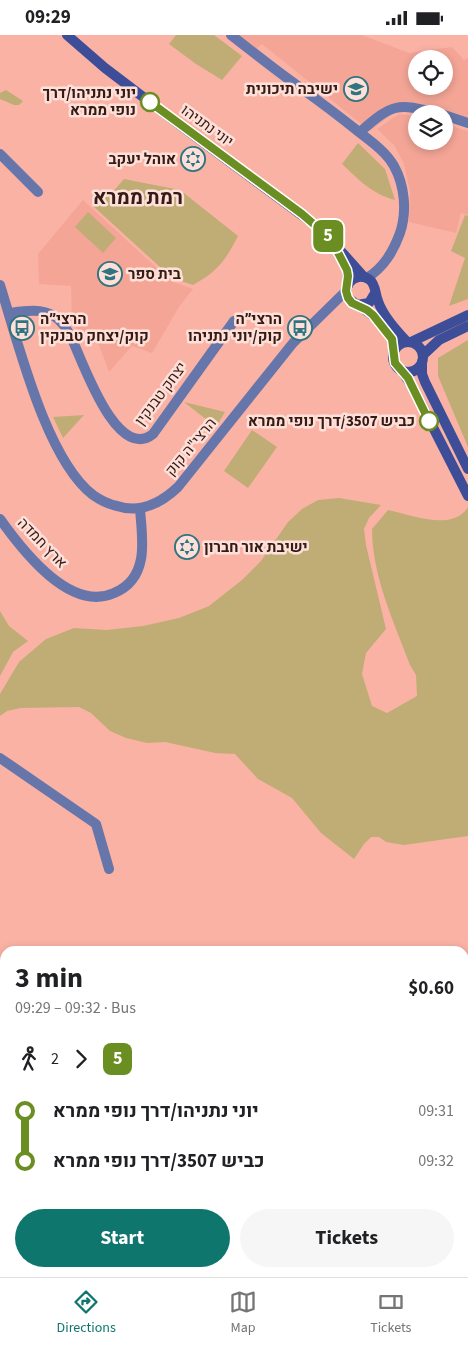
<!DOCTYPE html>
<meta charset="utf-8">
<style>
:root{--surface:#fff;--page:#f6f6f6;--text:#202124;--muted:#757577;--line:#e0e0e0;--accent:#0f766e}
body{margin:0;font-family:"Source Sans 3",Heebo,sans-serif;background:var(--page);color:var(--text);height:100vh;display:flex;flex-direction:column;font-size:19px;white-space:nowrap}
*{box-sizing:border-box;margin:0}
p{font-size:16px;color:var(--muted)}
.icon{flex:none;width:28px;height:28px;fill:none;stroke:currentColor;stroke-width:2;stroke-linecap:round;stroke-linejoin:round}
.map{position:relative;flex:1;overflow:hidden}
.side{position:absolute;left:0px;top:911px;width:469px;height:331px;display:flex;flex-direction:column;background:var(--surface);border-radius:15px 15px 0 0;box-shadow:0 2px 8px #0003}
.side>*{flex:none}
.badge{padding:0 10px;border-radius:8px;font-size:18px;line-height:32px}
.controls{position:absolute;left:408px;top:15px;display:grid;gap:10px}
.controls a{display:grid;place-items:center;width:45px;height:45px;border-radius:50%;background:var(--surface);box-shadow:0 2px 8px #0003;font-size:25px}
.map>.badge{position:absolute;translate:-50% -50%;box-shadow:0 0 0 2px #fff}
.legs{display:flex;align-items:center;gap:8px;height:55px;padding:0 15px;font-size:16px}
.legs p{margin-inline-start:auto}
.summary{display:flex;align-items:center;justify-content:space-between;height:85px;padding:0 15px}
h1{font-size:28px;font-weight:700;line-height:38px}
.action{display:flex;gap:10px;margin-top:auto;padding:10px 15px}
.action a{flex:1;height:58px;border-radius:30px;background:var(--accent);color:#fff;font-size:20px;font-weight:700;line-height:58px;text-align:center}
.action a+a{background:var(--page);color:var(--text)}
ul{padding:0 15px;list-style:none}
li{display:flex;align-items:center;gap:18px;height:50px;font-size:19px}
li i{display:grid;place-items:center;width:8px;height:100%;margin:0 6px;background:currentColor}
li i::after{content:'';width:12px;height:12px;margin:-6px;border:4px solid;border-radius:50%;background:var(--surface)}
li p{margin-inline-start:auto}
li:first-child i{background:linear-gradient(#0000 50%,currentColor 0)}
li:last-child i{background:linear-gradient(currentColor 50%,#0000 0)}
.status{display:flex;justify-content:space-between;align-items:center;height:35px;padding:0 25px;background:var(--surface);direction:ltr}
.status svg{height:14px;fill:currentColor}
.dock{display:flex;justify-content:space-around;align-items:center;height:70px;border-top:1px solid var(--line);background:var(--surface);font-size:14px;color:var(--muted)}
.dock a{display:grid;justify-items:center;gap:2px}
.dock .active{color:var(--accent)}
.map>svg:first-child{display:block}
</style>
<div class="status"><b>09:29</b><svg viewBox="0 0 49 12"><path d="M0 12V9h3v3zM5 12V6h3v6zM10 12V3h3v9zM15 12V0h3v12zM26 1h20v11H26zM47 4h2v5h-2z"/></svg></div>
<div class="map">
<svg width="468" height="1242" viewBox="0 0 468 1242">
<rect width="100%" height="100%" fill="#fab2a5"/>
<!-- built -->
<g fill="#f4a596" fill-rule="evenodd">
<path d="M239 0H362L409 18 452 12 464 25 468 23V91L409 74 395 77 370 96 262 9 251 18ZM416 24H444V51H416Z"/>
<path d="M399 79 416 81V106H444V89L468 96V180L461 178 456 198 409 187 410 156 404 129 394 110 377 94Z"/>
<path d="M83 165 171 246 193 254 179 272 152 318 132 311 109 337 99 310 83 304 72 286 71 251 39 249 38 219Z"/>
</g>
<!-- green -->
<g fill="#c0ad75">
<path d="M176 0H214L242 21 222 45 196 29 169 9Z"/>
<path d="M6 55 23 66 19 70H14L0 64V58Z"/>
<path d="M358 108 385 134 395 165C372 159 358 144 342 129Z"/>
<path d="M124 144 180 155 238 201C225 226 218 236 193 250L172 243 93 171 103 162 111 159Z"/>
<path d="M88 177 116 203 103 218 75 192Z"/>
<path d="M465 180 468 181V264L449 271 465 223 451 216Z"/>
<path d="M468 305V412L438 341V323Z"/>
<path d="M184 367 225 377 216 392Z"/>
<path d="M84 380 63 403 53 382Z"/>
<path d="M252 395 277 412 248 453 224 436Z"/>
<path d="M339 463 381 470 369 483 364 494 366 510 386 594 366 618 362 639 372 671 387 678 417 661 416 640 410 630C394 587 372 541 372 494L388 475C411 480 453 497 468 472V801L404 810 386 807 379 802H371L364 809 354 824 321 798 292 763 258 744 235 719 215 718 165 707 147 708 126 703 110 696 91 678 79 672 21 673 7 676 0 681V659L19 627 46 604 74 593 107 595 143 591 179 583 209 571 242 545 261 526 288 487 302 474 318 465Z"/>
<path d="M0 576 9 591 28 606 13 617 0 641Z"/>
</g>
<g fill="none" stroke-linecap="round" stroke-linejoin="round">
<!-- stream -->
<g stroke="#368c52" stroke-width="2.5">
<path d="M0 947 5 950"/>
<path d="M320 1238 323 1242"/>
</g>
<!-- street -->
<g stroke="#6776aa" stroke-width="10">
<path d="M231 0C253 17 275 35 298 51 319 66 339 81 359 97 372 107 386 117 394 131 405 151 407 177 400 198 393 217 384 232 367 243"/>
<path d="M444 80 468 88"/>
<path d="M360 97C392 69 397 67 438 79"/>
<path d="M0 119 38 157"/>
<path d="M0 250C18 307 46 424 93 460 100 465 108 469 117 471 141 479 161 468 178 452L293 308 346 256"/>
<path d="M9 278C24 276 41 273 54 281 61 286 67 294 71 302 82 324 116 428 153 399L234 286"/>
<path d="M0 484C22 515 70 578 114 558 129 552 138 540 141 524 144 508 141 490 140 473"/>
<path d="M0 723 96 789 109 834"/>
<path d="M0 1080 5 1087"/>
</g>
<!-- secondary -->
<g stroke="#3d4d98" stroke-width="10">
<path d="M67 0 105 33 180 90 322 195 364 242"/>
<path d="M340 220 347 235 348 250"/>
<path d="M375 258 369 268 357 270 348 263C346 258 346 253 349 248 354 241 363 240 370 245 376 250 375 259 378 266 383 281 397 296 407 307"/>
<path d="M358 271C369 276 389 293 393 306 394 310 393 314 394 318"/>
<path d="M411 307 468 280"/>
<circle cx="408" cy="322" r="15"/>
<path d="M423 320 439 305 468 291"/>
<path d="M422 327V339L425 347 468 434"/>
<path d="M402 336 412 351 468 461"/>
</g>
</g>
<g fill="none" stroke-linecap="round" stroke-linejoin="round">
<defs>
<path id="line-1" d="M150 67 302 179 331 204 347 235 348 241 346 256 348 263 352 268 367 275 373 280 388 299 392 304 395 328 408 343 429 386"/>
</defs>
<!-- line-1 casing -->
<use href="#line-1" stroke="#fff" stroke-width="11"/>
<!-- line-1 -->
<use href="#line-1" stroke="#6b8e23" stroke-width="8"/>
</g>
<!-- icons -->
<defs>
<symbol id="school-ring" viewBox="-11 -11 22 22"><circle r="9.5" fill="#fee0d9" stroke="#2e7481" stroke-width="1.5"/><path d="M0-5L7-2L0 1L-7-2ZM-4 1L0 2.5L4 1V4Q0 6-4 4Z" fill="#2e7481"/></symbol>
<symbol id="synagogue-ring" viewBox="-11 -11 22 22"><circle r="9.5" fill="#fee0d9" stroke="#2e7481" stroke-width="1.5"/><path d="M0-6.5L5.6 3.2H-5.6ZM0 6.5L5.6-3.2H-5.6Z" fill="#2e7481"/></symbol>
<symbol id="bus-ring" viewBox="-11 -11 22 22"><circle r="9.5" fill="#fee0d9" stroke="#2e7481" stroke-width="1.5"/><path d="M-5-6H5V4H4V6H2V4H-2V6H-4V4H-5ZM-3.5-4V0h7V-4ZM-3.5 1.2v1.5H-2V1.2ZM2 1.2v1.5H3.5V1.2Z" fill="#2e7481"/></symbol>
</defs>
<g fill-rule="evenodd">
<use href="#school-ring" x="342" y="40" width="28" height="28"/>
<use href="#synagogue-ring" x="179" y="110" width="28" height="28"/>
<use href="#school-ring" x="96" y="225" width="28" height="28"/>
<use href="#bus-ring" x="8" y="279" width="28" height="28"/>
<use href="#bus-ring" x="286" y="279" width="28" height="28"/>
<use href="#synagogue-ring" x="173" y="498" width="28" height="28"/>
</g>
<!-- markers -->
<g fill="#fff" stroke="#6b8e23" stroke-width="2.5">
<circle cx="150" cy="67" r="9"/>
<circle cx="429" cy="386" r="9"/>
</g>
<g text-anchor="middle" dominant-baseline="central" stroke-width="5" stroke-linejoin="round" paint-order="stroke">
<!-- poi labels -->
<g font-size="15" font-weight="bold" fill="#351b16" stroke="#fee0d9" text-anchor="end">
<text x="338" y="54">ישיבה תיכונית</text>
<text x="176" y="124">אוהל יעקב</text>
<text x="128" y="239" text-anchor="start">בית ספר</text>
<text x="40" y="284" text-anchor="start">הרצי״ה<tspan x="40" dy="17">קוק/יצחק טבנקין</tspan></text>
<text x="282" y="284">הרצי״ה<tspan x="282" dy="17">קוק/יוני נתניהו</tspan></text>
<text x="204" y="512" text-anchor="start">ישיבת אור חברון</text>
</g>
<!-- stop labels -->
<g font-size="15" font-weight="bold" fill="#351b16" stroke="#fee0d9" text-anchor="end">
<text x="136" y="58">יוני נתניהו/דרך<tspan x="136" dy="17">נופי ממרא</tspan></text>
<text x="415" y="386">כביש 3507/דרך נופי ממרא</text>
</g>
<!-- street labels -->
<g font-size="15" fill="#351b16" stroke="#fee0d9">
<text transform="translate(207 91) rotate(36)">יוני נתניהו</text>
<text transform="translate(161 359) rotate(-53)">יצחק טבנקין</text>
<text transform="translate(191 412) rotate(-50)">הרצי"ה קוק</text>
<text transform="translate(42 508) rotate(46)">ארץ חמדה</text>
</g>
<!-- district labels -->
<g font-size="20" font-weight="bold" fill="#351b16" stroke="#fee0d9">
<text x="138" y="163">רמת ממרא</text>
</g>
</g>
</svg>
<div class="controls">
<a><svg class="icon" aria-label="locate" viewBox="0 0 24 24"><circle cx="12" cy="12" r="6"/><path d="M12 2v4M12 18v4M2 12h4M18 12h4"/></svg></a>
<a><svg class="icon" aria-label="layers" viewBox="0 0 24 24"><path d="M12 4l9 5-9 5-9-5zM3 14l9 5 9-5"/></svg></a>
</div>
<b class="badge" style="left:328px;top:201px;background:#6b8e23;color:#fff">5</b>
<section class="side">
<div class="summary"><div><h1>3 min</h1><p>09:29 – 09:32 · Bus</p></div><b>$0.60</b></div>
<div class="legs"><svg class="icon" aria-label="walk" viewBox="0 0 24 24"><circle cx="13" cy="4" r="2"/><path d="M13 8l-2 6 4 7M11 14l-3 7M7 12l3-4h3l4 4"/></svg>2<svg class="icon" aria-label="forward" viewBox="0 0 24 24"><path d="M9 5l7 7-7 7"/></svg><b class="badge" style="background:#6b8e23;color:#fff">5</b></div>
<ul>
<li><i style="color:#6b8e23"></i><b>יוני נתניהו/דרך נופי ממרא</b><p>09:31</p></li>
<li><i style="color:#6b8e23"></i><b>כביש 3507/דרך נופי ממרא</b><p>09:32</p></li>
</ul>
<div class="action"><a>Start</a><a>Tickets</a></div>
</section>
</div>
<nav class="dock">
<a class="active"><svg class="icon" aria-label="directions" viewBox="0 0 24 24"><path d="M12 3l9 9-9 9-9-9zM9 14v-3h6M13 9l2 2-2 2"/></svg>Directions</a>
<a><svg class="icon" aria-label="map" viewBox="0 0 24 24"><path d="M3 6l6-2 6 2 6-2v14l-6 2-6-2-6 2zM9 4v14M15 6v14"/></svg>Map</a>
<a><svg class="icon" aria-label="tickets" viewBox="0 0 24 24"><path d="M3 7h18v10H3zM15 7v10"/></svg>Tickets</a>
</nav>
